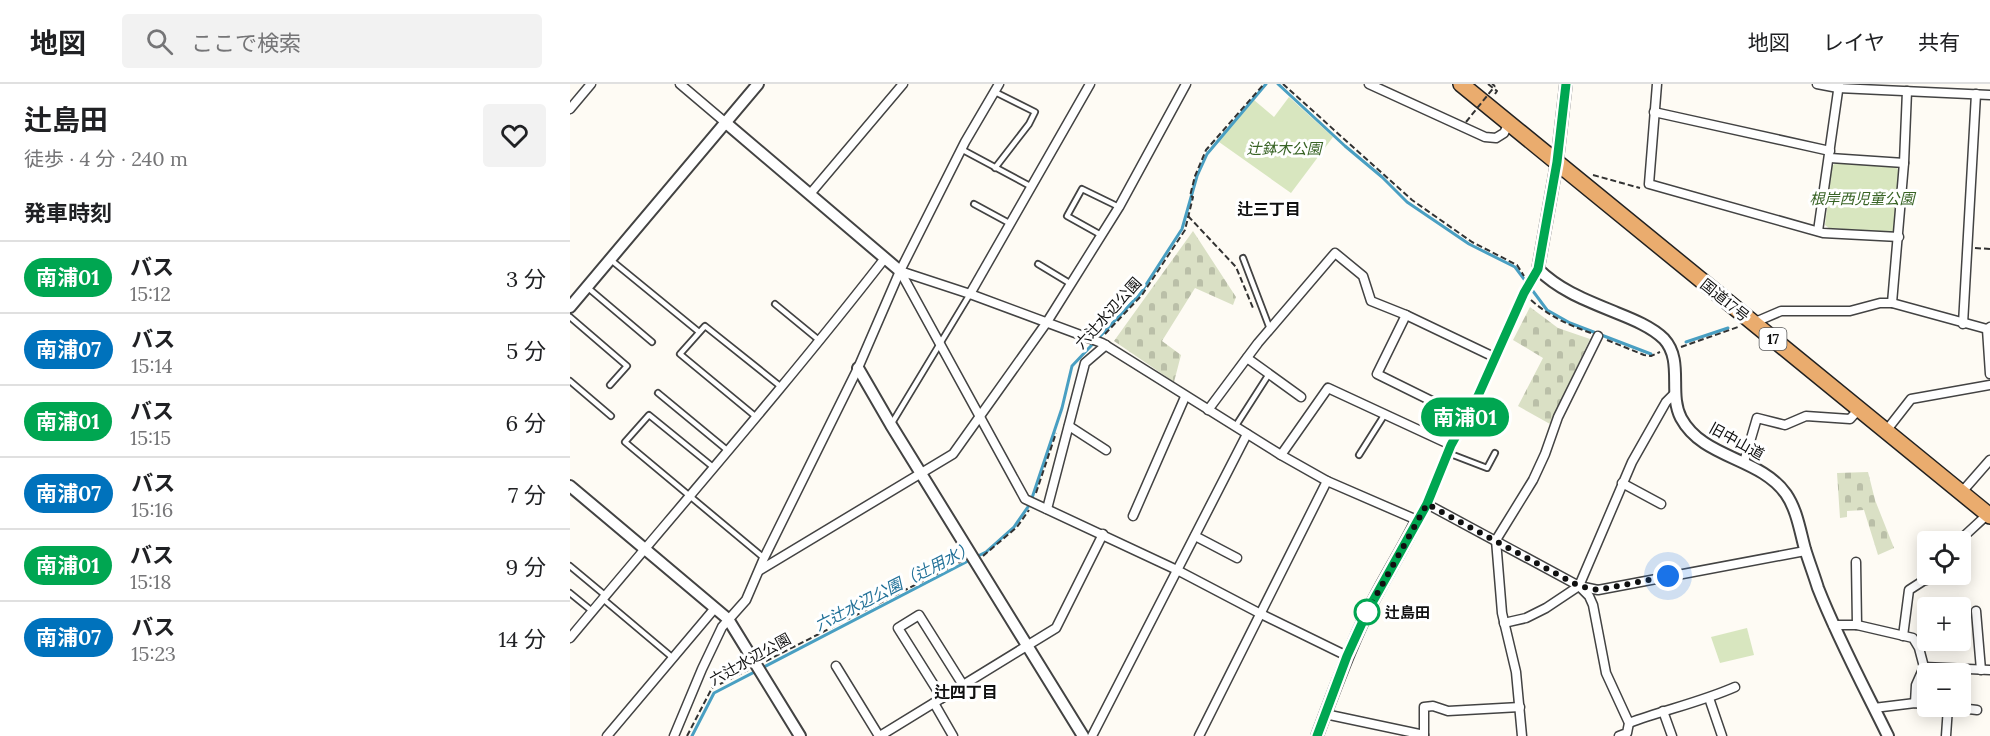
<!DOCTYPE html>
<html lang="ja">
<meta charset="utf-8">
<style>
:root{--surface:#fff;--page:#f2f2f2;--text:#202124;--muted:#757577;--line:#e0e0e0}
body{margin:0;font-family:Lora,"Noto Sans JP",serif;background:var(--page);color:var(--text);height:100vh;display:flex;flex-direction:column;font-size:22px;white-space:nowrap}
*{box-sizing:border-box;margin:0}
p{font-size:20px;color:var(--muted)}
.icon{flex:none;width:33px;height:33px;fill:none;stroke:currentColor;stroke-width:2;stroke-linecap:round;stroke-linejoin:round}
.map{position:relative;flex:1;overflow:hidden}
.side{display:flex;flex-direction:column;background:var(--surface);width:570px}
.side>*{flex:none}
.badge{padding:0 12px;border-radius:20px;font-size:21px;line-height:39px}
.fabs{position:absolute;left:1347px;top:447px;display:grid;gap:12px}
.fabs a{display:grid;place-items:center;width:54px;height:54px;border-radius:6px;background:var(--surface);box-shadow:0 3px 15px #0003;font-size:30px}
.you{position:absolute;width:30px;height:30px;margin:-15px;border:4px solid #fff;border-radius:50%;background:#1a73e8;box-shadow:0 0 0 9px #1a73e833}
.map>.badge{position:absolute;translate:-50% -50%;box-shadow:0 0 0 3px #fff}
h2{padding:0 24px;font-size:22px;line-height:54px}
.round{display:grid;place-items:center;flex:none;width:63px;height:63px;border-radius:6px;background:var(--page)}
.headline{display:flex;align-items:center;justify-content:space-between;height:102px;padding:0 24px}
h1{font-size:28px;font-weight:700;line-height:45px}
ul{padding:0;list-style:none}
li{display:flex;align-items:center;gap:18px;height:72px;padding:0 24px;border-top:2px solid var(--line)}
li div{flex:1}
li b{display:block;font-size:22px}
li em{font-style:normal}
li .badge{min-width:66px;font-weight:700;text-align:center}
header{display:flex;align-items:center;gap:36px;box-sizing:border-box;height:84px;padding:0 30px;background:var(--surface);border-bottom:2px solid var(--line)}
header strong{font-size:28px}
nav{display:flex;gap:33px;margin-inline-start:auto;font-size:21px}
.search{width:420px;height:54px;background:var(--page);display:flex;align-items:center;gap:15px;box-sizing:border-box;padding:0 21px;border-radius:6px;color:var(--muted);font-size:22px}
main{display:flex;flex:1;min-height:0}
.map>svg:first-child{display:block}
</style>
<header>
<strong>地図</strong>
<div class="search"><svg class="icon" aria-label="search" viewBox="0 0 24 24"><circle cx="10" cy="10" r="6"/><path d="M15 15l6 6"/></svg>ここで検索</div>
<nav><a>地図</a><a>レイヤ</a><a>共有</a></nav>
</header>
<main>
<section class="side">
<div class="headline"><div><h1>辻島田</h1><p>徒歩 · 4 分 · 240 m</p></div><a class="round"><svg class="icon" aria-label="heart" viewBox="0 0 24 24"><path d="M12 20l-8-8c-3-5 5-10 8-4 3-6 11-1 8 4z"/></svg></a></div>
<h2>発車時刻</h2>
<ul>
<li><span class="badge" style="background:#00a651;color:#fff">南浦01</span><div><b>バス</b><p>15:12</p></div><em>3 分</em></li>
<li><span class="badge" style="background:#0072bc;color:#fff">南浦07</span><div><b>バス</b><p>15:14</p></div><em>5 分</em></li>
<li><span class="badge" style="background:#00a651;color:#fff">南浦01</span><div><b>バス</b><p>15:15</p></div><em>6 分</em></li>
<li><span class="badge" style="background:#0072bc;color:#fff">南浦07</span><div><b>バス</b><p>15:16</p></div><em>7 分</em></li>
<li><span class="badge" style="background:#00a651;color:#fff">南浦01</span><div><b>バス</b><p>15:18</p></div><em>9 分</em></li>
<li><span class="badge" style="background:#0072bc;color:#fff">南浦07</span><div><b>バス</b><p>15:23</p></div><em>14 分</em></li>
</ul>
</section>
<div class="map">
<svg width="1420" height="652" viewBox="0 0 1420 652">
<defs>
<pattern id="cemetery-stones" width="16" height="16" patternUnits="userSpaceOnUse" patternTransform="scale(1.5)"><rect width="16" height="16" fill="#dae0c5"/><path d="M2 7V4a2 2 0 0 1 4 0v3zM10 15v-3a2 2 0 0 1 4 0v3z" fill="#babfa8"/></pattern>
</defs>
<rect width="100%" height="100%" fill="#fefbf4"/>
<!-- grass -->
<g fill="#d8e6bf">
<path d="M719 13 763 53 721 109 649 58 684 16 704 33Z"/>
<path d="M1266 79 1326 83 1329 87 1325 144 1322 148 1259 144 1255 141 1262 82Z"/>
<path d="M1177 544 1184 571 1150 579 1141 553Z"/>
</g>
<!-- cemetery -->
<g fill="url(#cemetery-stones)">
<path d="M623 147 666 213 663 221 625 204 592 257 611 271 604 298 544 257Z"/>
<path d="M960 223 988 244 1020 255 980 340 948 322 973 274 943 256Z"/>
<path d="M1298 388 1305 416 1324 464 1308 471 1294 426 1277 427V433L1270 434 1267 389Z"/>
</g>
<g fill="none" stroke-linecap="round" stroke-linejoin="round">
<!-- stream -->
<g stroke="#499fc2" stroke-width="3">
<path d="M708 0 775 62 812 93 837 118 899 160 945 183 977 226 1000 239 1081 270"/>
<path d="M1116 258 1158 244"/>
<path d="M406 473 416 468 444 443 460 420 492 324 502 282 570 210 612 145 627 92 637 70 696 0"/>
<path d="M122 652 144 609 400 476"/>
</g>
<defs>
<g id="service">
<path d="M425 8 465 28 459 40 425 84"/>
<path d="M391 65 460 102"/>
<path d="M404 120 439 139"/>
<path d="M531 151 497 132 512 105 549 123"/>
<path d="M673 174 700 245"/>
<path d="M41 176 129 248"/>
<path d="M468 180 501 200"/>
<path d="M17 203 82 258"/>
<path d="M205 220 250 257"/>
<path d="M0 233 57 282 40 301"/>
<path d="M0 297 41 332"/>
<path d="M88 309 157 366"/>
<path d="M185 332 110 270 135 242 210 302"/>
<path d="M322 339 400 210"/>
<path d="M665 343 699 290"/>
<path d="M878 369 917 384 925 369"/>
<path d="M789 371 815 330"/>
<path d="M143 383 79 331 55 358 194 474"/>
<path d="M0 482 36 512"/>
<path d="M0 509 22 527"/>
<path d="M33 515 103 574"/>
</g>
<g id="minor">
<path d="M110 0 156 39"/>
<path d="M799 0 915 53 926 54 934 49 939 39"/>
<path d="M1087 0 1079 100 1253 149 1329 153"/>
<path d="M1247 0 1268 4 1420 11"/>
<path d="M0 25 21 0"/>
<path d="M1084 28 1260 67"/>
<path d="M1260 74 1334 79"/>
<path d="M240 110 333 0"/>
<path d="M1248 147 1269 0"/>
<path d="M330 187 400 210 532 259 711 371 757 397 847 436 857 420 881 361 908 312 954 209 968 185"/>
<path d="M330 187 455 415 607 486 689 529 777 572"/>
<path d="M400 210 520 0"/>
<path d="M1322 219 1334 79 1337 7"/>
<path d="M836 231 807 290 894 333"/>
<path d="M1183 239 1211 227H1280L1310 219H1322L1417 245"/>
<path d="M1393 240 1406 10"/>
<path d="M1420 243 1417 245 1420 290"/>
<path d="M677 274 731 313"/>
<path d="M638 326 688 259 765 169 793 192 801 217 836 231 924 273"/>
<path d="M499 342 536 366"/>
<path d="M1316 347 1341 315 1420 301"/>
<path d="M711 371 758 304 881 361"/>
<path d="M1174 378 1187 334 1215 341 1236 332 1280 335 1289 325"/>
<path d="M1052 399 1091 420"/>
<path d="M1391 409 1420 376"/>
<path d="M857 420 1009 502 1019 512 1023 521 1036 589 1059 639 1057 649 1049 652"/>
<path d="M477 425 515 279 536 261"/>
<path d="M563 432 615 313"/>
<path d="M625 452 667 474"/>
<path d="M1286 478 1287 541"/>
<path d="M1390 482 1395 477 1392 454 1418 430"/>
<path d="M190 486 383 370 477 238 549 123 616 0"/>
<path d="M1009 502 1028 506 1235 467"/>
<path d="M1406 527 1411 586"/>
<path d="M934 539 956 534 976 524 1009 502 1062 378 1096 318 1105 309"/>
<path d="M1263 541H1287L1343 554 1349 564 1354 583"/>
<path d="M1333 552 1339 506 1353 497 1377 490"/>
<path d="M0 554C105 428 214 304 315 174"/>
<path d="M266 582 309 652"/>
<path d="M372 614 328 544 349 531 393 601"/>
<path d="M1139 614 1152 652"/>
<path d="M364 619 383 652"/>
<path d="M1345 619 1346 601 1354 583 1420 586"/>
<path d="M1373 622 1407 626"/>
<path d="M1304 624 1345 619 1358 621"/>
<path d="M1093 627 1102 652"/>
<path d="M755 630 854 651"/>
<path d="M1059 639C1094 626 1131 618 1165 603"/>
<path d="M37 652 145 524"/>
<path d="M104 652 132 585 152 543 176 516 194 474 288 284 330 187 395 58 429 0"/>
<path d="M310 652 486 544 533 450"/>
<path d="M522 652 677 350"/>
<path d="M629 652 757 397"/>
<path d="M854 652V623L863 622 878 627 950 623"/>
<path d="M952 652 946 588 932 529 926 456 963 396 975 370 988 333 1028 252"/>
<path d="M1376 652 1378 623"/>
</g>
<g id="tertiary">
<path d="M996 0 987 78 968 185C990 207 1018 217 1047 229 1062 235 1082 243 1094 255 1114 277 1098 309 1111 334 1133 375 1190 373 1216 410 1227 426 1230 447 1235 465 1239 478 1244 491 1248 504 1268 555 1294 603 1318 652"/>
<path d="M156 39 330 187"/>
<path d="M0 223 188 0"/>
<path d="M288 284 321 341 513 652"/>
<path d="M0 402 158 535 230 652"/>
<path d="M747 652C763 610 778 567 798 527 813 496 832 467 847 436"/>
</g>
<path id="trunk" d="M891 0 1420 432"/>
</defs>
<!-- service casing -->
<use href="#service" stroke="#434343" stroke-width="8"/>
<!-- minor casing -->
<use href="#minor" stroke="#434343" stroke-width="11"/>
<!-- tertiary casing -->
<use href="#tertiary" stroke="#434343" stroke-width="14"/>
<!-- trunk casing -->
<use href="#trunk" stroke="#212121" stroke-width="18"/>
<!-- path -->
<g stroke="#323232" stroke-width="2" stroke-dasharray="6 3" stroke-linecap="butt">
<path d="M713 0 842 116 902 158 947 181 954 192"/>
<path d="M918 0 927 7 925 10"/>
<path d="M922 0 925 2"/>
<path d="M1023 91 1070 104"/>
<path d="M618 132 666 183 683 224"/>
<path d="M1405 164 1420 165"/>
<path d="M961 216C979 232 998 241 1021 249"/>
<path d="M535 250 572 211 615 146 623 113 620 112 625 92 636 66 694 0"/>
<path d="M1037 256 1074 271 1081 272 1090 268"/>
<path d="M1111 263 1168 243"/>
<path d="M466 409 486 349"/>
<path d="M413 472 447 443 459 426"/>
<path d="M196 577 394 476"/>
<path d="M117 652 142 604 178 586"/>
</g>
<!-- service -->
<use href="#service" stroke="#fff" stroke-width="4.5"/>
<!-- minor -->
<use href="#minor" stroke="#fff" stroke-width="8"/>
<!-- tertiary -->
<use href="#tertiary" stroke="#fff" stroke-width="10"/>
<!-- trunk -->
<use href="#trunk" stroke="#eaac6e" stroke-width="15"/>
<!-- path-bridge -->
<path stroke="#323232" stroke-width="2" stroke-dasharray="6 3" stroke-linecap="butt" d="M896 38 925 2"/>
</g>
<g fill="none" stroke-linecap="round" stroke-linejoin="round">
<defs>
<path id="line" d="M747 652 777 572 798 526 857 420 881 361 908 312 954 209 968 185 987 78 996 0"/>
</defs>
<!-- line casing -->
<use href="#line" stroke="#fff" stroke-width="14"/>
<!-- line -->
<use href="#line" stroke="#00a651" stroke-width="9"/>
<!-- walk -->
<path stroke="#101010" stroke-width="6" stroke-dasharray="0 10.8" d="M797 528 857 420 1009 502 1028 506 1098 492"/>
</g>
<!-- markers -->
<circle fill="#fff" stroke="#00a651" stroke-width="3" cx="797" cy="528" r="12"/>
<g text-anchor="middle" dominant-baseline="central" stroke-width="6" stroke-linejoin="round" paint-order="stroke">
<!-- shield labels -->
<rect fill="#fff" stroke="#585858" stroke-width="1.5" x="1189.5" y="244" width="27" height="22" rx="4.5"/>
<g font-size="14" font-weight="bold" fill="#101010">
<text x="1203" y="255">17</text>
</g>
<!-- park labels -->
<g font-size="15" font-style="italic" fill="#386325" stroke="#fff">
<text x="714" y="64">辻鉢木公園</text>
<text x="1292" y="114">根岸西児童公園</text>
</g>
<!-- street labels -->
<g font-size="15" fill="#101010" stroke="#fff">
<text transform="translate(1155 216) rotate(39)">国道17号</text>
<text transform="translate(538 229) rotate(-48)">六辻水辺公園</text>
<text transform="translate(1167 357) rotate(29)">旧中山道</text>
<text transform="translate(180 575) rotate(-29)">六辻水辺公園</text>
</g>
<!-- stop labels -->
<g font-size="15" font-weight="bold" fill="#101010" stroke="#fff" text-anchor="start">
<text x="815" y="528">辻島田</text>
</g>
<!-- neighbourhood labels -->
<g font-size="16" font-weight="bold" fill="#101010" stroke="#fff">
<text x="699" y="125">辻三丁目</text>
<text x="396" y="608">辻四丁目</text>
</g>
<!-- water labels -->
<g font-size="16" font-style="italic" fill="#227198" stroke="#fff">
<text transform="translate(324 502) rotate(-27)">六辻水辺公園（辻用水）</text>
</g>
</g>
</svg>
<div class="fabs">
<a><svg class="icon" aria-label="locate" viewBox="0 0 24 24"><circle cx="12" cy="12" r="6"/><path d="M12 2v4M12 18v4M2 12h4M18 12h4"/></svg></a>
<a>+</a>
<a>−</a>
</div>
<div class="you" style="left:1098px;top:492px"></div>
<b class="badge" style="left:895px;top:333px;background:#00a651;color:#fff">南浦01</b>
</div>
</main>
